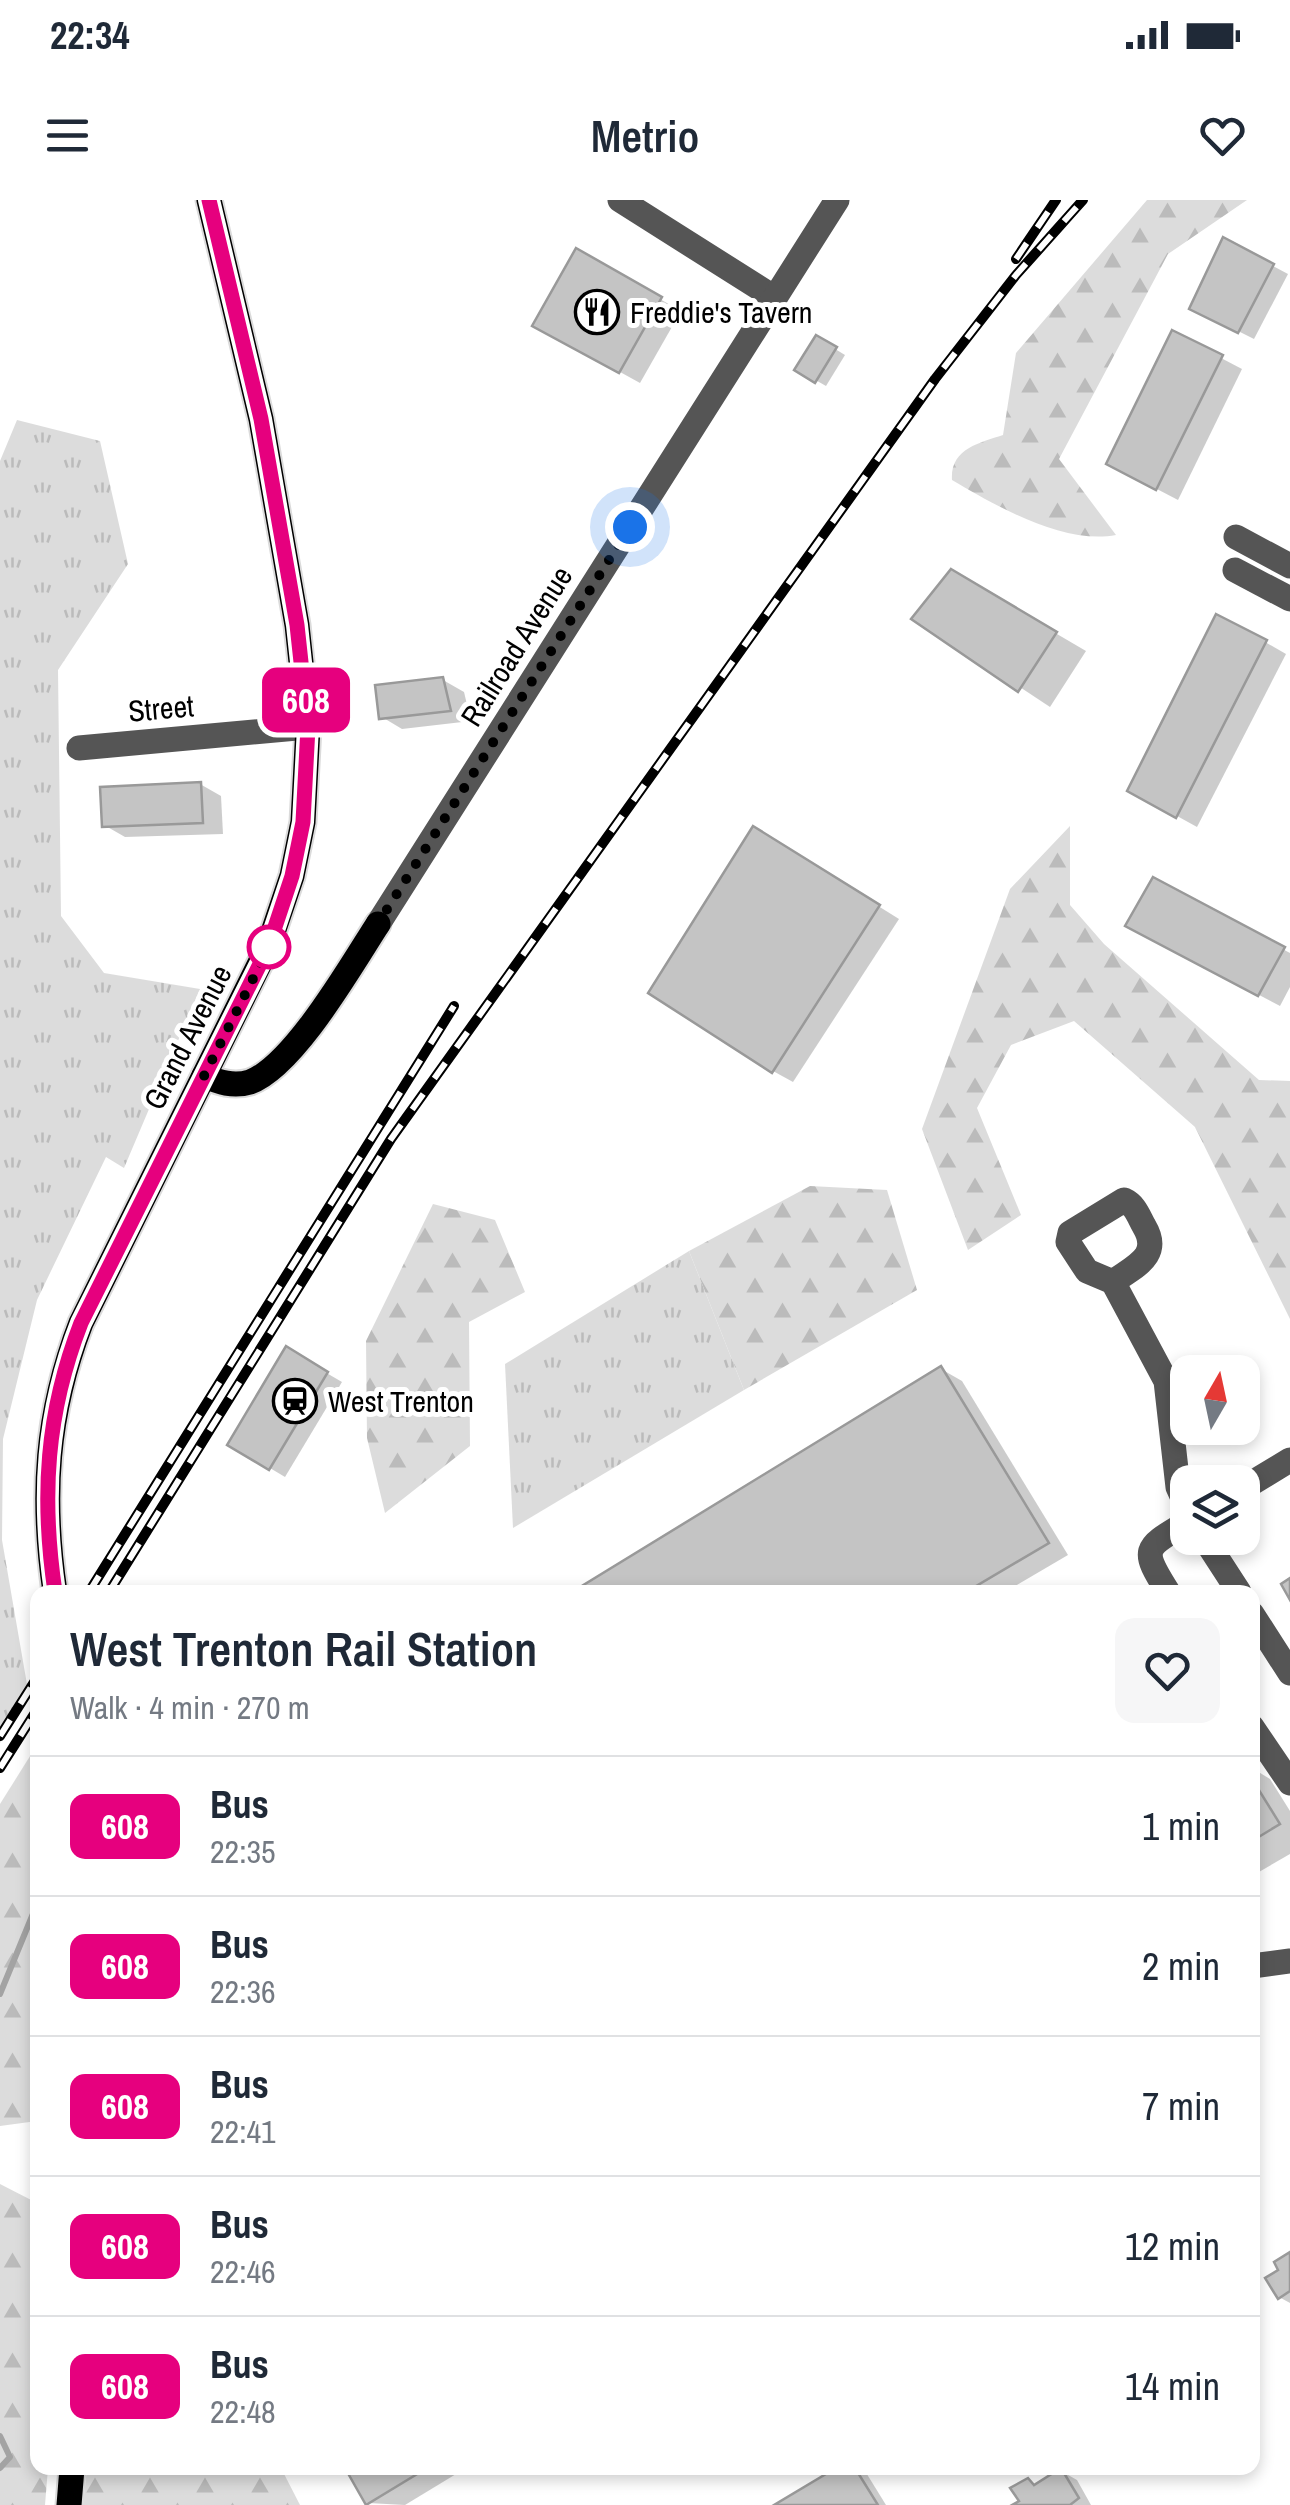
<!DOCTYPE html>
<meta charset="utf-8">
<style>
:root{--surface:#fff;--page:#f6f6f7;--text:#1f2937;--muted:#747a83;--line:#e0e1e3}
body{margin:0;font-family:"Archivo Narrow",sans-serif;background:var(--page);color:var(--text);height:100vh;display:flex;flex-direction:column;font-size:38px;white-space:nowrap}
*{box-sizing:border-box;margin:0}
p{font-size:32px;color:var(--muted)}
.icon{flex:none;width:55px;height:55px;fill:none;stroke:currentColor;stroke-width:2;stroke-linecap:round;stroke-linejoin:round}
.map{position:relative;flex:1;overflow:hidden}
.details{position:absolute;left:30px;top:1385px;width:1230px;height:890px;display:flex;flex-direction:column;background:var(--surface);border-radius:20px;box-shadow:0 5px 15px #0003}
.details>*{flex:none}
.badge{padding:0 20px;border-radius:15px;font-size:35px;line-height:65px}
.needle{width:65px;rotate:9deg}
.fabs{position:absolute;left:1170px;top:1155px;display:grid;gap:20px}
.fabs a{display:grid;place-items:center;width:90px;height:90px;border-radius:20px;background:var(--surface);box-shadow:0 5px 15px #0003;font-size:50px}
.you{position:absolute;width:50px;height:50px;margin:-25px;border:8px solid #fff;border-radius:50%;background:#1a73e8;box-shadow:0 0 0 15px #1a73e833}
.map>.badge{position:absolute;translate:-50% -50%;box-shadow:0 0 0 5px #fff}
.round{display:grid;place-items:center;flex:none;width:105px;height:105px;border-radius:20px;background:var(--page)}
.headline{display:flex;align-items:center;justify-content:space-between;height:170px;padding:0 40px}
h1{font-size:48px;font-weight:600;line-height:75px}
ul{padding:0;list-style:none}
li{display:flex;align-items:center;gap:30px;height:140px;padding:0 40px;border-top:2px solid var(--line)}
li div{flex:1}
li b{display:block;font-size:38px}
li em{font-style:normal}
li .badge{min-width:110px;font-weight:700;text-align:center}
.status{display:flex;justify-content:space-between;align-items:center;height:70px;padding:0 50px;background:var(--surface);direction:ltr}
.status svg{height:28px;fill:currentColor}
header{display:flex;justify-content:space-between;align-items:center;height:130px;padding:0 40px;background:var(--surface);font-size:45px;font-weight:600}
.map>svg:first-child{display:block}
</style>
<div class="status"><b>22:34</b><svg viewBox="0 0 49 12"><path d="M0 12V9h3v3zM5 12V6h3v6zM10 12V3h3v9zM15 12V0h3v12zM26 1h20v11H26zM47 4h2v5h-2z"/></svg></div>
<header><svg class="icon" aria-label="menu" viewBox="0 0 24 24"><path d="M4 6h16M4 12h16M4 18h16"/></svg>Metrio<svg class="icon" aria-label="heart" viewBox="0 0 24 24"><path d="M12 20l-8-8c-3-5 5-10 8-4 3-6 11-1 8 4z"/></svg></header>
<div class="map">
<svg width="1290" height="2305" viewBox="0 0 1290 2305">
<defs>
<pattern id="grass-tufts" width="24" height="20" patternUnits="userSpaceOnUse" patternTransform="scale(2.5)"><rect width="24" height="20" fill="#dcdcdc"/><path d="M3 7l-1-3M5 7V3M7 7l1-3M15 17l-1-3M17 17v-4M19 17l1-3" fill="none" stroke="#bbb"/></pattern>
<pattern id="forest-firs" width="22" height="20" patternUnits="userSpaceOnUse" patternTransform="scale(2.5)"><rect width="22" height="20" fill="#dcdcdc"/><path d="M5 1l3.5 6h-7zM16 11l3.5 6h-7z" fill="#bbb"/></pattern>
</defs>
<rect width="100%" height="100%" fill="#fff"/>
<!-- grass -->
<g fill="url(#grass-tufts)">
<path d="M17 220 100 241 128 364 58 470 61 716 104 773 200 789 124 968 106 957 37 1100 3 1239 2 1340 29 1496 0 1543V261Z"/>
<path d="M689 1051 744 1190 513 1328 505 1164Z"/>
</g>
<!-- forest -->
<g fill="url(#forest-firs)">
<path d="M1147 0H1247L1168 54 1059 259 1116 335C1064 345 996 306 952 280 950 249 979 243 1003 235L1016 153Z"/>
<path d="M1070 626V705L1104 744 1259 880 1290 881V1119L1195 927 1074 821 1011 845 977 908 1021 1015 968 1050 922 929 1010 689Z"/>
<path d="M810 986 887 990 917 1090 744 1190 689 1051Z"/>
<path d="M433 1004 495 1020 525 1092 469 1122 470 1246 385 1313 367 1238 366 1141Z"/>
<path d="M37 1545V1921L0 1926V1604Z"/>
<path d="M0 1984 37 2003 38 2268H48L45 2305H0Z"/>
<path d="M87 2268H281L300 2305H83Z"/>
</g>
<!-- shadow -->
<g fill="#0003">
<path d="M577 52 681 111 640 183 535 125Z"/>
<path d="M1273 66 1288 74 1254 139 1208 116Z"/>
<path d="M817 138 845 155 826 186 798 170Z"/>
<path d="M1221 158 1242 169 1178 300 1130 275Z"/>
<path d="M951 372 1086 451 1050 507 915 418Z"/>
<path d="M1265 442 1286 454 1197 627 1130 590Z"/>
<path d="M443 480 464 492 471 521 402 529 382 517Z"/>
<path d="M200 584 221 596 223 634 125 637 104 625Z"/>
<path d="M774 641 899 719 793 882 773 871Z"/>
<path d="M1154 680 1290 753V787L1280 806 1149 737Z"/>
<path d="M287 1150 342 1182 285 1277 230 1244Z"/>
<path d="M941 1169 962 1181 1068 1355 1005 1392H577Z"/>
<path d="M1252 1568 1270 1579 1290 1611V1654L1252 1676Z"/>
<path d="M1290 2055V2103L1279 2097 1281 2070Z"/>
<path d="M348 2268H466L405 2305 368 2303Z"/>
<path d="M840 2268 865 2271 886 2305H779Z"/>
<path d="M1061 2271 1077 2280 1091 2305H1018L1028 2281 1037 2286Z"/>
</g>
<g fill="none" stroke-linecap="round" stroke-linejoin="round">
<!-- stream -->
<g stroke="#a3a3a3" stroke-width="6">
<path d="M0 1794 37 1704"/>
<path d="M0 2236 10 2257 0 2268"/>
</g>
</g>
<!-- building -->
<g fill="#c4c4c4" stroke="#999" stroke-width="2.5">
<path d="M1223 37 1274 64 1238 133 1189 109Z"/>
<path d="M576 48 662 97 619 173 532 126Z"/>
<path d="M1172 130 1223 155 1156 290 1106 264Z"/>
<path d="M816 135 837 147 815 183 794 170Z"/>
<path d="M951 369 1057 432 1018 492 911 419Z"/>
<path d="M1216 414 1267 440 1176 618 1127 591Z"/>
<path d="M443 477 451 511 379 519 375 485Z"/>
<path d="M201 582 203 623 102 627 100 587Z"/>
<path d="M753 626 880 705 772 873 648 793Z"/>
<path d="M1153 677 1285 747 1258 796 1125 726Z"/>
<path d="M286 1146 328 1172 269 1270 227 1245Z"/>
<path d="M941 1166 1049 1343 966 1392H572Z"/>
<path d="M1290 1378V1400L1281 1384Z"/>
<path d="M1252 1579 1280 1624 1252 1641Z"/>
<path d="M1290 2052V2091L1278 2099 1265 2078 1278 2070 1274 2062Z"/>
<path d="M345 2268H427L366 2305Z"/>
<path d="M836 2268H855L878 2305H774Z"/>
<path d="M1061 2268 1079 2298 1070 2305H1012L1019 2301 1010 2288 1028 2278 1034 2285Z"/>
</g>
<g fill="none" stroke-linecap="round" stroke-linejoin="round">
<defs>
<g id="major">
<path d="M204 876C219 882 233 887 250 882 294 866 352 764 378 724"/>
<path d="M55 1392C41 1297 46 1214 81 1123L268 747 292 676 303 622 308 527 297 425 261 219 209 0"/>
<path d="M69 2305 72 2268"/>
</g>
</defs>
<!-- major casing -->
<use href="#major" stroke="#dbdbdb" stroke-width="29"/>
<!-- minor -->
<g stroke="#555" stroke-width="25">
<path d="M620 0 775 98"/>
<path d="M1236 337 1290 366"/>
<path d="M1235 370 1290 399"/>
<path d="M79 548 308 527"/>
<path d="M378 724 837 0"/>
<path d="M1113 1082C1135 1066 1162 1056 1144 1026 1138 1015 1135 1005 1124 1000L1070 1033 1068 1042 1087 1071 1113 1082 1166 1181 1178 1287 1188 1309"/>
<path d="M1242 1289 1290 1260"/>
<path d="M1204 1338 1239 1392"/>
<path d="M1168 1392C1140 1348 1144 1348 1188 1322"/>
<path d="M1252 1414 1290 1473"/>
<path d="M1252 1527 1290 1583"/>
<path d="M1252 1766 1290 1761"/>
</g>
<!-- major -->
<use href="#major" stroke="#000" stroke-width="25"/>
<defs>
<g id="rail">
<path d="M1016 59 1056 0"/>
<path d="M89 1392 454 806"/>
<path d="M109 1392 391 939 935 179 1016 75 1083 0"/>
<path d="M0 1536 38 1476"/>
<path d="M0 1568 38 1508"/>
</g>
</defs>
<!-- rail casing -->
<use href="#rail" stroke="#000" stroke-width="10"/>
<!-- rail -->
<use href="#rail" stroke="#fff" stroke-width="6" stroke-dasharray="19" stroke-linecap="butt"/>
</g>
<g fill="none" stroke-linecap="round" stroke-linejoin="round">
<defs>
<path id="line" d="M55 1392C41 1297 46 1213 81 1123L268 748 292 676 303 622 308 527 297 425 261 219 209 0"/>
</defs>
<!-- line casing -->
<use href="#line" stroke="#fff" stroke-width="22"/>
<!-- line -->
<use href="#line" stroke="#e6007e" stroke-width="15"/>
<!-- walk -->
<path stroke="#000" stroke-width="10" stroke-dasharray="0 18" d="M269 747 204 876 234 885 262 876 330 799 630 327"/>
</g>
<!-- icons -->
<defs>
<symbol id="restaurant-ring" viewBox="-11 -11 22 22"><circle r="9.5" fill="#fff" stroke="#000" stroke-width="1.5"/><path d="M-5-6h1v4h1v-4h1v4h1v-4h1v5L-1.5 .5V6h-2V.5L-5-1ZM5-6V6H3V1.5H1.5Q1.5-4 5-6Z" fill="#000"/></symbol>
<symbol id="station-ring" viewBox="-11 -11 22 22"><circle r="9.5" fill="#fff" stroke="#000" stroke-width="1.5"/><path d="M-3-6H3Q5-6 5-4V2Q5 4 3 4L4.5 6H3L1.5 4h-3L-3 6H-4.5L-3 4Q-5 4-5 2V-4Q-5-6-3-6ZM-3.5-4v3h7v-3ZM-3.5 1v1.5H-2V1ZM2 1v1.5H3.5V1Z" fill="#000"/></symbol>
</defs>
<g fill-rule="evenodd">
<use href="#restaurant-ring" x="572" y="87" width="50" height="50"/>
<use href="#station-ring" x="270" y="1176" width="50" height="50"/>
</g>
<!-- markers -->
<circle fill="#fff" stroke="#e6007e" stroke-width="5" cx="269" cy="747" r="20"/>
<g text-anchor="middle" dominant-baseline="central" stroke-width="10" stroke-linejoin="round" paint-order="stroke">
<!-- poi labels -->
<g font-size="30" fill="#000" stroke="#fff" text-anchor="start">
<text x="630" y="112">Freddie's Tavern</text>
<text x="328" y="1201">West Trenton</text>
</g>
<!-- street labels -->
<g font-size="30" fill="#000" stroke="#fff">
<text transform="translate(516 446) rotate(-58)">Railroad Avenue</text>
<text transform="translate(161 508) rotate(-5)">Street</text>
<text transform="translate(187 837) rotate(-63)">Grand Avenue</text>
</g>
</g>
</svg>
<div class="fabs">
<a><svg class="needle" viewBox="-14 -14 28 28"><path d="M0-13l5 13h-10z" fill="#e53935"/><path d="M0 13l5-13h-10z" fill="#747a83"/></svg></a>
<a><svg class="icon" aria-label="layers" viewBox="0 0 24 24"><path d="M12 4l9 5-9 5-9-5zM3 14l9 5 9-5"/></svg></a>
</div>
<div class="you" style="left:630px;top:327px"></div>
<b class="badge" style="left:306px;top:500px;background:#e6007e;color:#fff">608</b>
<section class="details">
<div class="headline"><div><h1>West Trenton Rail Station</h1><p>Walk · 4 min · 270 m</p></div><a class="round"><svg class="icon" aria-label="heart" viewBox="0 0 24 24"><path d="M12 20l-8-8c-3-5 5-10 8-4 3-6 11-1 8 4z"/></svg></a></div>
<ul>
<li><span class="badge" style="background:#e6007e;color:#fff">608</span><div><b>Bus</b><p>22:35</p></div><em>1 min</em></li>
<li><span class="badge" style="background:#e6007e;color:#fff">608</span><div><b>Bus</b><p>22:36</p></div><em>2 min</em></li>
<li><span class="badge" style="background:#e6007e;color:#fff">608</span><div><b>Bus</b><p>22:41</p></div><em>7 min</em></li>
<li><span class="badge" style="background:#e6007e;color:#fff">608</span><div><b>Bus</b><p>22:46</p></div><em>12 min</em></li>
<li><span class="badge" style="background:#e6007e;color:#fff">608</span><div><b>Bus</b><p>22:48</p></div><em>14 min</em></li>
</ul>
</section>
</div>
